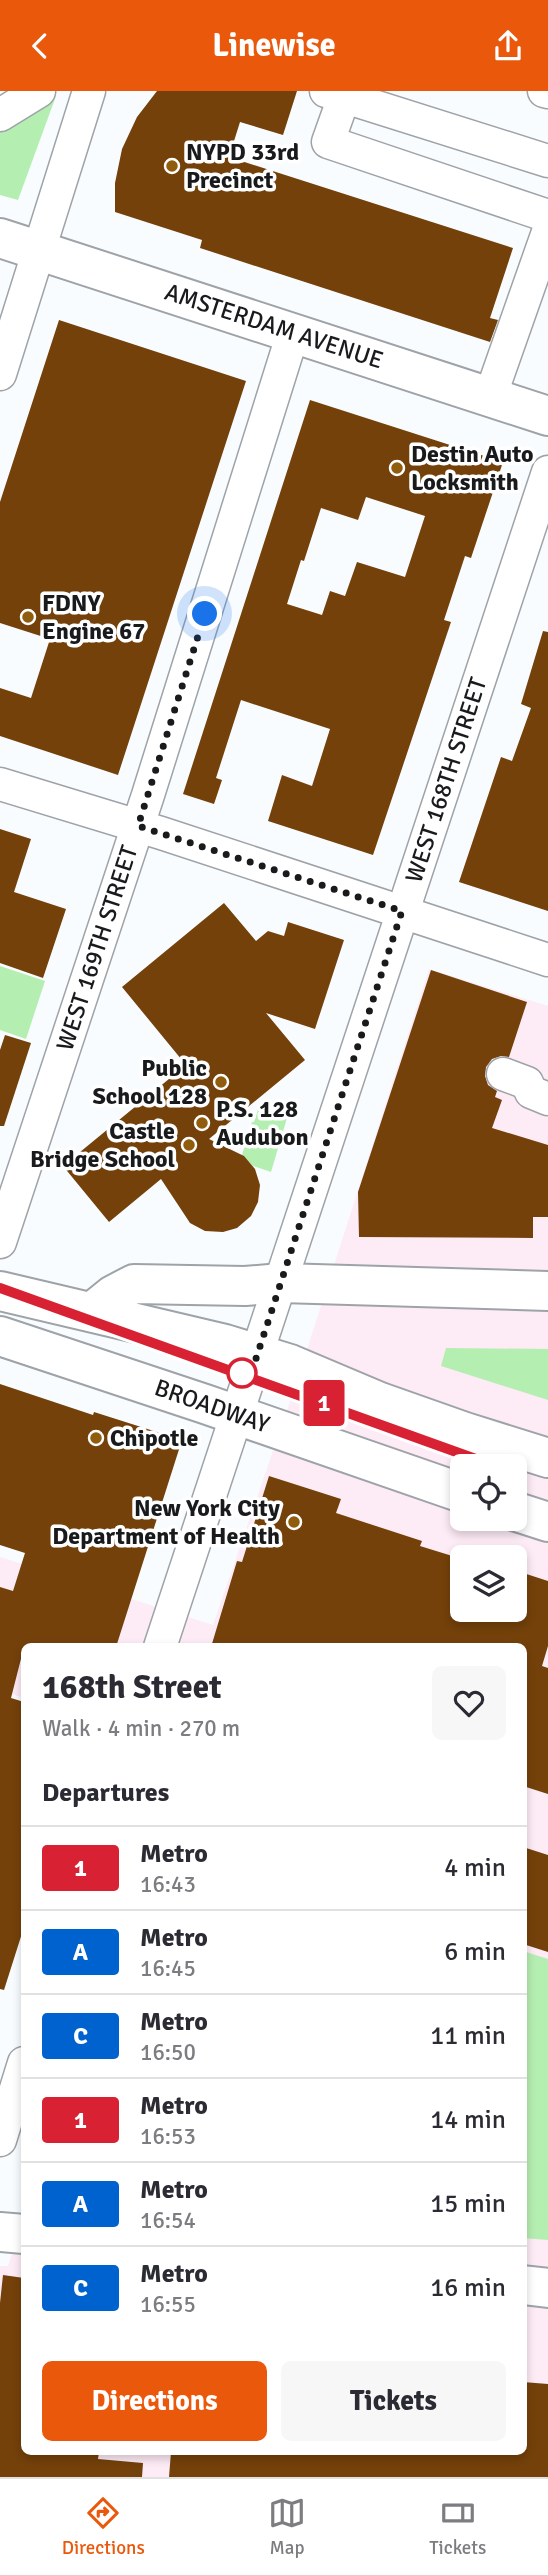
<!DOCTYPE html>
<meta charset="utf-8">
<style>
:root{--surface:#fff;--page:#f7f7f7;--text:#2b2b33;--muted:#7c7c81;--line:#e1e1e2;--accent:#ea580c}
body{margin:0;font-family:Signika,sans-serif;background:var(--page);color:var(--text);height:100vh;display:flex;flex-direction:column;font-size:26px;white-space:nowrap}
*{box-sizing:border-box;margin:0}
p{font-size:23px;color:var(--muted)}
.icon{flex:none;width:38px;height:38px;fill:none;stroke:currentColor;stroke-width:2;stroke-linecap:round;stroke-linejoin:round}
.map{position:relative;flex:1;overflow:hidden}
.drawer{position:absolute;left:21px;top:1552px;width:506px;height:812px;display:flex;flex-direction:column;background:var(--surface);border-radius:10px;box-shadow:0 4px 10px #0003}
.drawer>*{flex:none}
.badge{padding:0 14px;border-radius:5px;font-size:24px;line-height:46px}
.tools{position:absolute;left:450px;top:1363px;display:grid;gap:14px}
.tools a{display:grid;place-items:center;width:77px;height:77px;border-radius:10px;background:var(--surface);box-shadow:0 4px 10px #0003;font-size:35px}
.you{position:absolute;width:35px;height:35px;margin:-18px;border:5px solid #fff;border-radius:50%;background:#1a73e8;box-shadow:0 0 0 10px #1a73e833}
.map>.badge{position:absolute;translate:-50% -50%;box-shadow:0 0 0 4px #fff}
h2{padding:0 21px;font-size:26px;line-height:63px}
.round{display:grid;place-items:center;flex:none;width:74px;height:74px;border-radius:10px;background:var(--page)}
.head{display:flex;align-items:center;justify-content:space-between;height:119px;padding:0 21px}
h1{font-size:33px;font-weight:800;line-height:52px}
.primary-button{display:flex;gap:14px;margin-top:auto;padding:14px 21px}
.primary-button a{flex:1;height:80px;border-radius:10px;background:var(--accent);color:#fff;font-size:28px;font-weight:800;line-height:80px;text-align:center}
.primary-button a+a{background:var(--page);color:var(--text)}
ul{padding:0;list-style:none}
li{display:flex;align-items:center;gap:21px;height:84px;padding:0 21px;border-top:2px solid var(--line)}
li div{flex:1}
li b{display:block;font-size:26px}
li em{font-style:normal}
li .badge{min-width:77px;font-weight:700;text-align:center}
header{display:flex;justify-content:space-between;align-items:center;height:91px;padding:0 21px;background:var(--accent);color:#fff;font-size:32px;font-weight:800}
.tab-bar{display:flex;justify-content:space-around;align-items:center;height:98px;border-top:2px solid var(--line);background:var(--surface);font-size:19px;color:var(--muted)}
.tab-bar a{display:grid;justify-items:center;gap:4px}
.tab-bar .active{color:var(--accent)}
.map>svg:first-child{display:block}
</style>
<header><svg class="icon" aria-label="back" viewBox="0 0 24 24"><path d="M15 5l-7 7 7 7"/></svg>Linewise<svg class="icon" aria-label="share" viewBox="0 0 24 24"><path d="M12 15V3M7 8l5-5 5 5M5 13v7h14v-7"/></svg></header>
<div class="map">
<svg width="548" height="2386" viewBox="0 0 548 2386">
<rect width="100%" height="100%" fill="#f8fcff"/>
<!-- medical -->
<path fill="#fdebf6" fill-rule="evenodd" d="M429 878 548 915V2386H0V2175H8L24 2123V2361H523V1556H24V1607L0 1599V1466L213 1534 293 1302ZM462 1376H514V1428H462ZM462 1466H514V1519H462Z"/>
<!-- green -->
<g fill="#b5eeb1">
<path d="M56 5 18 109 0 104V37Z"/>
<path d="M0 875 45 890 26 948 0 939Z"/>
<path d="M258 1019 287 1027 271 1081 253 1075 242 1064 252 1031H254Z"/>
<path d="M446 1257 548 1258V1309L441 1275Z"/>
<path d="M523 1860 548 1868V2149L523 2147Z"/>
</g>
<!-- building -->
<g fill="#74410a" fill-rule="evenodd">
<path d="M157 0H297L283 44 240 31 229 66 513 157 490 227 498 229 490 251 200 157 202 149 115 121V92L122 58 137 26Z"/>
<path d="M59 229 246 290 118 684 0 645V597L31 607 50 548 0 532V411Z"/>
<path d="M310 309 503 371 471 467 465 465 444 529 451 531 373 764 268 730 282 684 312 695 330 638 241 609 216 687 222 689 214 713 183 703ZM366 406 425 425 405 486 357 471 345 505 330 500 322 524 287 513 301 469 304 470 321 417 358 429Z"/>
<path d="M543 540 548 541V820L459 791 501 666 512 670 531 617 521 613Z"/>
<path d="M0 738 31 748 14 801 66 818 43 887 0 872Z"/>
<path d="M224 812 256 850 268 840 284 845 288 831 344 849 315 938 266 922 305 969 209 1048 244 1065 255 1078 260 1094 258 1111 251 1125 237 1137 223 1141 205 1140 190 1132 161 1088 109 1131 63 1075 186 974 122 896Z"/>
<path d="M431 879 527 911 509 966 501 965 492 968 486 976 485 985 488 994 497 1000 495 1006 502 1009 492 1037 548 1054V1126H533V1147L359 1146 358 1101Z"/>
<path d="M5 944 31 952 4 1035H0V959Z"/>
<path d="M0 1293 93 1324 94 1321 182 1349 116 1556H24L11 1607 24 1611V1836L4 1899 0 1898V1496L13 1500 25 1462 0 1454Z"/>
<path d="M269 1385 341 1408 336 1422 422 1450 420 1455 462 1468V1519H514V1479L548 1490V1555L542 1575 548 1577V1703L523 1695V1556H211L237 1470 242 1471Z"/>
<path d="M523 1756 548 1764V1861L523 1853Z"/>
<path d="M3 2184 24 2187V2361H99L98 2368 143 2372 142 2386H0V2212Z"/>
<path d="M523 2291 548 2293V2386H169L171 2361H523Z"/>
</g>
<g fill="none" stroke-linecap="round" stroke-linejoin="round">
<defs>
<g id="minor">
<path d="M326 0 548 70"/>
<path d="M544 0 548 1"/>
<path d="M344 6 328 51 548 125"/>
<path d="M0 24 39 0"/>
<path d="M0 283 89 0"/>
<path d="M490 306 548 141"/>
<path d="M0 693 161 742 548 869"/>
<path d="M503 983 527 992 531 1001 548 1008"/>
<path d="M0 1151 148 704 293 242"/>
<path d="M160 1556 548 381"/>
<path d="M0 2049 24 1972"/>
</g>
<g id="major">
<path d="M0 147 548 325"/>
<path d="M0 1200 225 1253 290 1273 380 1311 465 1341 548 1367"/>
<path d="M92 1221 113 1204 134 1193 245 1195 281 1192 548 1200"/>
<path d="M0 1245 205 1313 462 1402"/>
<path d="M514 1420 548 1431"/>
<path d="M0 2141 24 2143"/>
<path d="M523 2194 548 2197"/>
</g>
</defs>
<!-- minor casing -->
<use href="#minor" stroke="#9ea3a8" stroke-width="35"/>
<!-- major casing -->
<use href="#major" stroke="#9ea3a8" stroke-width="42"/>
<!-- minor -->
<use href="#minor" stroke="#fff" stroke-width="32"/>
<!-- major -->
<use href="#major" stroke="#fff" stroke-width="38"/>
</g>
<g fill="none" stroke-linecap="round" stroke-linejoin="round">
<defs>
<path id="line" d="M0 1197 498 1376"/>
</defs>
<!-- line casing -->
<use href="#line" stroke="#fff" stroke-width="16"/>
<!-- line -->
<use href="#line" stroke="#d82233" stroke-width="10"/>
<!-- walk -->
<path stroke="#181a1b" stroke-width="7" stroke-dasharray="0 12.6" d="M205 523 138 735 402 820 251 1283 242 1282"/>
</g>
<!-- markers -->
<g fill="#905c0e" stroke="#fff" stroke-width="2.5">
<circle cx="172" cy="75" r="7"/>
<circle cx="397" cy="377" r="7"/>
<circle cx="28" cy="526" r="7"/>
<circle cx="221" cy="991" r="7"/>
<circle cx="202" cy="1032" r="7"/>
<circle cx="189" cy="1054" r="7"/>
<circle cx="96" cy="1347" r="7"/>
<circle cx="294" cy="1431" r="7"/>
</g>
<circle fill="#fff" stroke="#d82233" stroke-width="3.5" cx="242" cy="1282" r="14"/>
<g text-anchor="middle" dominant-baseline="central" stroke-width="7" stroke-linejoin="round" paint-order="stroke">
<!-- poi labels -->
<g font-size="24" font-weight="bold" fill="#181a1b" stroke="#fff" text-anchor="start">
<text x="186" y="61">NYPD 33rd<tspan x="186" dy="28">Precinct</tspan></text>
<text x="411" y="363">Destin Auto<tspan x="411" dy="28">Locksmith</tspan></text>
<text x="42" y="512">FDNY<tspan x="42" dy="28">Engine 67</tspan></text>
<text x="207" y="977" text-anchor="end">Public<tspan x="207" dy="28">School 128</tspan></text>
<text x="216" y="1018">P.S. 128<tspan x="216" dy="28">Audubon</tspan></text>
<text x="175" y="1040" text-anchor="end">Castle<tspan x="175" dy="28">Bridge School</tspan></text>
<text x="110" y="1347">Chipotle</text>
<text x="280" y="1417" text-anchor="end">New York City<tspan x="280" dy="28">Department of Health</tspan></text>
</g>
<!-- street labels -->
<g font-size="24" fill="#181a1b" stroke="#fff">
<text transform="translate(274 235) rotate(18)">AMSTERDAM AVENUE</text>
<text transform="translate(446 689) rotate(-72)">WEST 168TH STREET</text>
<text transform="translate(97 857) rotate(-72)">WEST 169TH STREET</text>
<text transform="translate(212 1315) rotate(19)">BROADWAY</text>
</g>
</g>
</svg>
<div class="tools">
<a><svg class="icon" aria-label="locate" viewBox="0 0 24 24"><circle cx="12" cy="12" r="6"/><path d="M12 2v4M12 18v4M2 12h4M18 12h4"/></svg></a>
<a><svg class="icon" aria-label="layers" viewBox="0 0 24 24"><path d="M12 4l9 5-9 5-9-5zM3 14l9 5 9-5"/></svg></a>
</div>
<div class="you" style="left:205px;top:523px"></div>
<b class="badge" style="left:324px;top:1312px;background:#d82233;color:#fff">1</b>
<section class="drawer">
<div class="head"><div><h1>168th Street</h1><p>Walk · 4 min · 270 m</p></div><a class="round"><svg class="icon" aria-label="heart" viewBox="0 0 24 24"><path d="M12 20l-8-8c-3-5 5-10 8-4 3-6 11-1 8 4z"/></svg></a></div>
<h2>Departures</h2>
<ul>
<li><span class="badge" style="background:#d82233;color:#fff">1</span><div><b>Metro</b><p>16:43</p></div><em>4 min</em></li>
<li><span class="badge" style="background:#0062cf;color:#fff">A</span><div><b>Metro</b><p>16:45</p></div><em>6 min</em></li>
<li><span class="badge" style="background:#0062cf;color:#fff">C</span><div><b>Metro</b><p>16:50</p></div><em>11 min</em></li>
<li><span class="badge" style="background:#d82233;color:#fff">1</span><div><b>Metro</b><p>16:53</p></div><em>14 min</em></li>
<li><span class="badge" style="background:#0062cf;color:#fff">A</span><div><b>Metro</b><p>16:54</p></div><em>15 min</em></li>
<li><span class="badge" style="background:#0062cf;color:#fff">C</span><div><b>Metro</b><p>16:55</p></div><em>16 min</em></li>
</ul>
<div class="primary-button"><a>Directions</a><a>Tickets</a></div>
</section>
</div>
<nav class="tab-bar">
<a class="active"><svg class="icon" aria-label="directions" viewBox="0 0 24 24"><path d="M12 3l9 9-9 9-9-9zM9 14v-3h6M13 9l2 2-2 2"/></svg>Directions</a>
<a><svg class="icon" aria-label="map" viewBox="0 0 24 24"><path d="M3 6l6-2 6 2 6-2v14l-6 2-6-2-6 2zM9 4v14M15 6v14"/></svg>Map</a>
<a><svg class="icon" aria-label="tickets" viewBox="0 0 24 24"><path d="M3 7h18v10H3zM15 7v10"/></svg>Tickets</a>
</nav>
